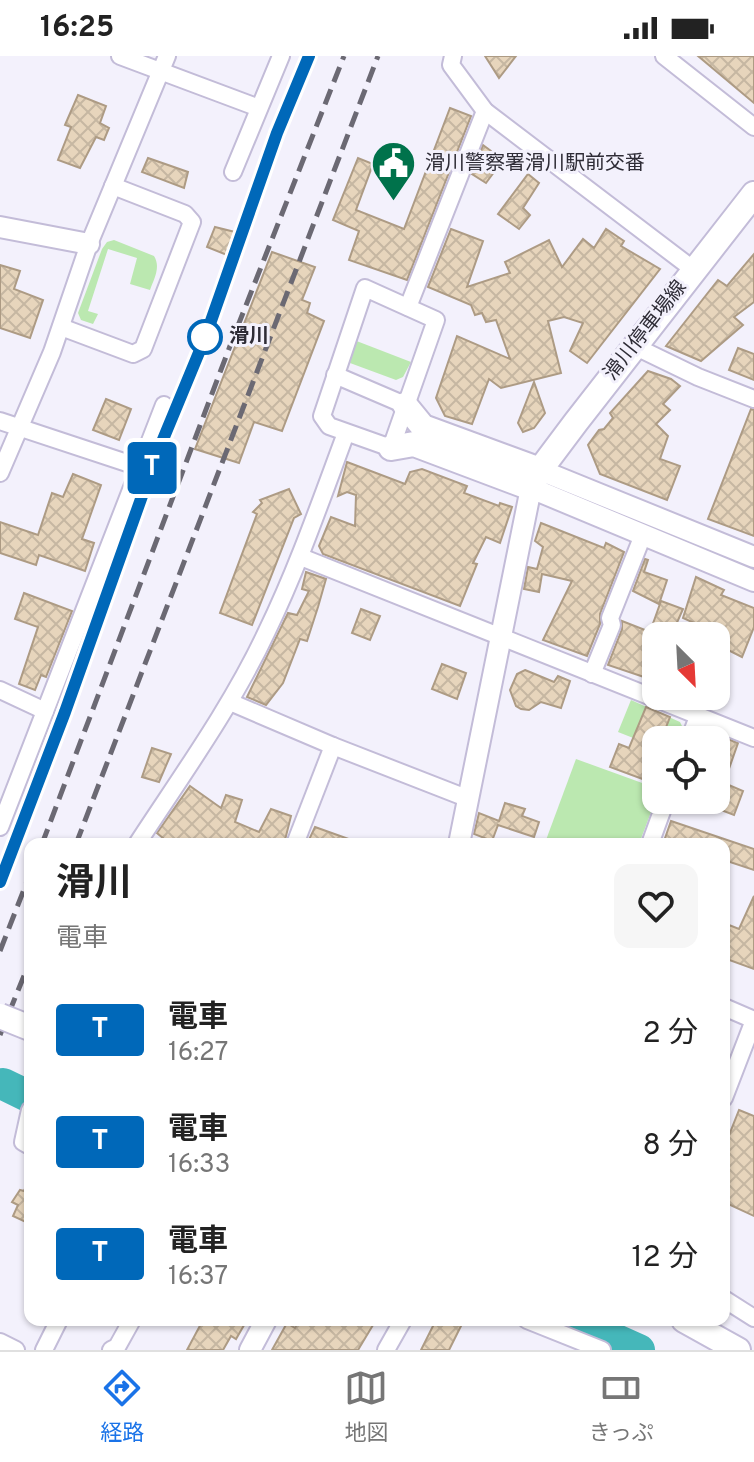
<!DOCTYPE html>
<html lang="ja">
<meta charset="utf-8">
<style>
:root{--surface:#fff;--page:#f6f6f6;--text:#222;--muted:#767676;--line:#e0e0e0;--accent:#1a73e8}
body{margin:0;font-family:Overpass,"Noto Sans JP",sans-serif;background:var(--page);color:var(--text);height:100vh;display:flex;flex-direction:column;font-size:30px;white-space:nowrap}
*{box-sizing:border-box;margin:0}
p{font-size:26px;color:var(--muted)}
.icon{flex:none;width:44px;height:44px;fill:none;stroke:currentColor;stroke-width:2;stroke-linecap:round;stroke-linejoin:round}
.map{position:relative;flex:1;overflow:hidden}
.sheet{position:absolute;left:24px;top:782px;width:706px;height:488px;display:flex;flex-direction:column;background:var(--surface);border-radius:16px;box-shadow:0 2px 6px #0004}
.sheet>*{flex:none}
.badge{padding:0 16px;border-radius:6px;font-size:28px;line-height:52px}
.needle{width:52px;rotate:156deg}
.controls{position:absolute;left:642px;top:566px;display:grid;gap:16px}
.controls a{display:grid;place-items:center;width:88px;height:88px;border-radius:16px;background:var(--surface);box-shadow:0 2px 6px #0004;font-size:40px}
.map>.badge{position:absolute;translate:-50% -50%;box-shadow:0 0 0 4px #fff}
.round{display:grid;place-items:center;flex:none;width:84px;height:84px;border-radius:16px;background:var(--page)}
.overview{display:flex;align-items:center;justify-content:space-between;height:136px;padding:0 32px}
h1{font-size:38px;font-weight:700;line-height:60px}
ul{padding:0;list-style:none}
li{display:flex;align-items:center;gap:24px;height:112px;padding:0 32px}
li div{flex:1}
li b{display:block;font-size:30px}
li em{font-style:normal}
li .badge{min-width:88px;font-weight:700;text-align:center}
.status{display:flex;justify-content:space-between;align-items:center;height:56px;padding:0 40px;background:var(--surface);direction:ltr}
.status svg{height:22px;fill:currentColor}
.dock{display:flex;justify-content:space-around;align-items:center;height:112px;border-top:2px solid var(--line);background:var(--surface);font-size:22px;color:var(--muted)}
.dock a{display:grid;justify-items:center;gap:4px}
.dock .current{color:var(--accent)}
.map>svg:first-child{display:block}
</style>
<div class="status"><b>16:25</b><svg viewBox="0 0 49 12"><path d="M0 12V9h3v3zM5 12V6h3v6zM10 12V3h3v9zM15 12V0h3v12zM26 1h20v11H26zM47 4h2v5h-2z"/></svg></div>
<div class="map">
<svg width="754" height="1294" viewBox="0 0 754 1294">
<defs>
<pattern id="building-cross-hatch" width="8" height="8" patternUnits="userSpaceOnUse" patternTransform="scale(2)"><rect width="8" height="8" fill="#e7d5bc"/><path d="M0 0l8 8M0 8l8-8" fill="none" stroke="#c6b7a2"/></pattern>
</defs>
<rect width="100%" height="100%" fill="#f3f1fc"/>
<!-- grass -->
<g fill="#bbe8b0">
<path d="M114 184 154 200C161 211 154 223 150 234L130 228 137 202 108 193 88 255 98 258 93 268 81 264 78 257 102 193 107 186Z"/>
<path d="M354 284 411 306 403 321 396 324 350 307Z"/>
<path d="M631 644 680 666 683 672 678 684H656V691L618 676Z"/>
<path d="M576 703 656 732V743L639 788H559L546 784Z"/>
</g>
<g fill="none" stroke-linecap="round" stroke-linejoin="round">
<!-- river -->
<g stroke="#45b7ba" stroke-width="32">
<path d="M3 1028 30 1041"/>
<path d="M572 1264 639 1294"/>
</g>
</g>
<!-- building -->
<g fill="url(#building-cross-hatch)" stroke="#ad9b84" stroke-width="2">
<path d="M485 0H516L499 22Z"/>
<path d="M698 0H754V47Z"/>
<path d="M78 39 106 50 100 67 109 72 104 84 96 81 80 112 58 104 71 71 65 69Z"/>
<path d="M450 52 471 60 407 224 349 204 359 175 333 164 358 102 373 108 356 154 404 173Z"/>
<path d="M483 89 503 104 486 127 472 118Z"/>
<path d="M148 102 188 116 184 132 142 116Z"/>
<path d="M528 118 539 127 523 152 530 159 519 173 498 158Z"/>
<path d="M215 171 235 176 227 199 207 191Z"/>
<path d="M451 173 483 185 467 231 510 217 505 206 549 184 562 211 583 183 594 192 606 173 624 185 621 190 660 213 587 307 570 295 583 267 564 261 548 265 561 317 501 332 489 323 472 368 445 360 436 342 457 280 510 303 496 264 486 266 482 257 475 259 471 249 428 231Z"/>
<path d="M272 196 315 211 302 244 310 247 307 257 324 265 282 375 254 366 239 407 195 393Z"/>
<path d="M754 198V246L734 261 743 269 701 305 666 290 718 224 727 230Z"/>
<path d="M0 209 20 215 14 233 43 244 30 282 0 272Z"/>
<path d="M738 292 754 298V324L729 314Z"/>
<path d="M648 315 671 323 680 330 663 348 670 354 656 368 668 380 660 403 680 410 667 444 600 418 588 389 599 374 604 373 613 362 610 357Z"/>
<path d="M534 326 545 357 534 372 523 376 518 367Z"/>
<path d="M106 343 131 353 119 384 93 374Z"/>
<path d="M751 353 754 354V480L708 463Z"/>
<path d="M347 406 405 428 410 416 422 413 467 430 464 437 499 450 500 447 512 451 500 487 486 481 473 507 477 508 460 550 323 498 319 490 331 461 355 470 356 439 347 436 338 440Z"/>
<path d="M73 418 101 429 82 483 94 487 85 515 39 499 36 509 0 497V466L38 479 52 437 63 441Z"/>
<path d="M289 433 301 458 294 462 252 569 220 557 257 458 253 456 262 447 260 444Z"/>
<path d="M541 467 604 492 606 487 624 496 600 558V568L587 600 543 584 572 525 542 518 539 536 524 533 528 511 537 513 543 491 535 485Z"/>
<path d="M645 503 648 504 644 516 667 524 659 548 633 535Z"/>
<path d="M306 516 326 523 318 551 307 585 300 583 283 627 266 649 247 641 288 557 297 559 309 535 302 533Z"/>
<path d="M696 521 724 534 721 539 754 552V571L742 601 716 588V580H710L712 575 683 562Z"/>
<path d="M24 537 72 555 46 621 41 619 35 634 19 628 38 571 15 563Z"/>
<path d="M661 545 683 553 671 580H656V625L608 609 622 573V565L650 576Z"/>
<path d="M361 553 380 560 370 584 352 577Z"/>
<path d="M442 608 466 617 457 643 432 633Z"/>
<path d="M525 614 554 626 558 620 570 625 561 652 541 646 529 654 521 653 516 650 510 634 517 618Z"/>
<path d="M646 651 670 661 661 684H656V728L610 711 619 688 629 692Z"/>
<path d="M720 680 738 687 724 727 743 735 734 759 716 752V691Z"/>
<path d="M152 692 171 698 159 726 142 721Z"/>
<path d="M190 730 221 752 226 739 242 744 235 766 259 776 271 753 291 760 284 788H170L157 777Z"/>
<path d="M505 747 525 753 522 760 539 766 534 781 498 769 492 785 474 778 479 757 499 765Z"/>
<path d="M671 765 754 793V814L724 804V788H663Z"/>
<path d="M315 771 357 786V788H307Z"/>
<path d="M754 840V913L724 902V867L739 873Z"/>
<path d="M739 1054 754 1060V1160L724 1146V1092Z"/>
<path d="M30 1120V1168L13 1160 18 1149 12 1146 20 1134 24 1135Z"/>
<path d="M203 1264H247L236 1283 231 1280 223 1294H187Z"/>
<path d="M299 1264H376L358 1294H272L287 1267 295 1272Z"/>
<path d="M436 1264H464L449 1294H421Z"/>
</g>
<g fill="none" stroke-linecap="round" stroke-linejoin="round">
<defs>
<g id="minor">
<path d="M120 0 259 52"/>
<path d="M453 0 451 9 485 55 694 214"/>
<path d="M664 0 754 71"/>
<path d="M233 116 281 0"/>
<path d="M365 232 436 264 391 392 329 370 322 360Z"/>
<path d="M408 251 485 55"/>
<path d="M61 271 133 298 143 293 192 166 185 158 113 130"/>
<path d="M634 290 698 321 754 343"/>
<path d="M335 319 405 349"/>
<path d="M0 365 139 411"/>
<path d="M0 417 52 296 89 188 167 0"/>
<path d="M301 501 754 682"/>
<path d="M592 618 612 569 610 562 643 479"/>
<path d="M0 634 45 655"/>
<path d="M230 646 333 690 469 743"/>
<path d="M689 684 698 661"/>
<path d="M0 771 164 349"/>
<path d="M137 788C182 719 232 650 267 575 298 511 321 444 346 377"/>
<path d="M295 788 333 690"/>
<path d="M650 788 666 744"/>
<path d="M724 951 754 964"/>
<path d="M724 1042 754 964"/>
<path d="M30 1054 23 1086 30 1090"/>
<path d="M724 1243 754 1262"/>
<path d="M527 1264 602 1294"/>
<path d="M0 1286 16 1294"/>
<path d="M44 1294 59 1264"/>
<path d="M111 1294 117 1291 132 1264"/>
<path d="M386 1294 403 1264"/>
</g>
<g id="tertiary">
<path d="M0 171 89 188"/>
<path d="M540 414 754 501"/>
<path d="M459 788 531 432 754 525"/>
<path d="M250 1294 266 1264"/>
</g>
<g id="secondary">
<path d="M405 349 423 371 540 414"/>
<path d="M391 392 414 388 531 432 540 414 576 366 754 138"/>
<path d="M684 1264 738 1294"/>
</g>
</defs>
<!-- minor casing -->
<use href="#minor" stroke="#c3bcd8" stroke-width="20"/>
<!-- tertiary casing -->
<use href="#tertiary" stroke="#c3bcd8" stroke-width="24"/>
<!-- secondary casing -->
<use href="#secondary" stroke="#c3bcd8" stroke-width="28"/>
<!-- minor -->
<use href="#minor" stroke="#fff" stroke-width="16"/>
<!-- tertiary -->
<use href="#tertiary" stroke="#fff" stroke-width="20"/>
<!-- secondary -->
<use href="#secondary" stroke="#fff" stroke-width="24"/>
<!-- rail -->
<g stroke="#6b6973" stroke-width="5" stroke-dasharray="16 8" stroke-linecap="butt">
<path d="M42 788 230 290 344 0"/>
<path d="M76 788 378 0"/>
<path d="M0 826 65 656 157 398 205 282 277 77 309 0"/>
<path d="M0 895 30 818"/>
<path d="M0 979 30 905"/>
</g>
<defs>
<path id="secondary-bridge" d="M0 960 30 972"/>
</defs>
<!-- secondary-bridge casing -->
<use href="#secondary-bridge" stroke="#c3bcd8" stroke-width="28" stroke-linecap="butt"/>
<!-- secondary-bridge -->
<use href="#secondary-bridge" stroke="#fff" stroke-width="24"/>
</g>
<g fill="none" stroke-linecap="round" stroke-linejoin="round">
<defs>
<path id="line" d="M0 826 65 656 157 398 205 282 277 77 309 0"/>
</defs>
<!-- line casing -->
<use href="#line" stroke="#fff" stroke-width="18"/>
<!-- line -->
<use href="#line" stroke="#0068b9" stroke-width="12"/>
</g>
<!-- icons -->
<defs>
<symbol id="civic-pin" viewBox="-11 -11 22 30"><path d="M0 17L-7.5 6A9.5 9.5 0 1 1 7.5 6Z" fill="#00724b" stroke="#f3f1fc"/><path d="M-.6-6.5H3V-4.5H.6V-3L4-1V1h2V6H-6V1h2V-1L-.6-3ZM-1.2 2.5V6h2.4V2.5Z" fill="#fff"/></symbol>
</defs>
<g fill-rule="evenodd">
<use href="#civic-pin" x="368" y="82" width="51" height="69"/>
</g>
<!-- markers -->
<circle fill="#fff" stroke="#0068b9" stroke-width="4" cx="205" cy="281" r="16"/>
<g text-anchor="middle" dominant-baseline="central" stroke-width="6" stroke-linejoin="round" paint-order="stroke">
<!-- poi labels -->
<g font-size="20" fill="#2e2c36" stroke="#f3f1fc" text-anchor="start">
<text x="425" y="108">滑川警察署滑川駅前交番</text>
</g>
<!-- street labels -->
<g font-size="20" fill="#2e2c36" stroke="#f3f1fc">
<text transform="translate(646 275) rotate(-52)">滑川停車場線</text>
</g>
<!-- stop labels -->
<g font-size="20" font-weight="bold" fill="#2e2c36" stroke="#f3f1fc" text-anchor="start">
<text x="229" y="281">滑川</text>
</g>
</g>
</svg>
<div class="controls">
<a><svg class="needle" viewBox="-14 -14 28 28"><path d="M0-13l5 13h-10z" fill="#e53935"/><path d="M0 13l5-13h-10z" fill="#767676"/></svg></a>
<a><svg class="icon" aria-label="locate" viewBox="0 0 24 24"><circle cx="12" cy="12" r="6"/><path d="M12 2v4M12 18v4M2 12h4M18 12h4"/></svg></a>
</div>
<b class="badge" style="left:152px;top:412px;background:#0068b9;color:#fff">T</b>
<section class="sheet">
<div class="overview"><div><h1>滑川</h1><p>電車</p></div><a class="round"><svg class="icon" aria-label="heart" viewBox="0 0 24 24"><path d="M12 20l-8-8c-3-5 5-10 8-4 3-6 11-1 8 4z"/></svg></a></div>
<ul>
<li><span class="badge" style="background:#0068b9;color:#fff">T</span><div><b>電車</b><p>16:27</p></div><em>2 分</em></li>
<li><span class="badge" style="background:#0068b9;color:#fff">T</span><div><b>電車</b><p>16:33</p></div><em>8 分</em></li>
<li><span class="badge" style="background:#0068b9;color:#fff">T</span><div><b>電車</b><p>16:37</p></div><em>12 分</em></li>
</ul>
</section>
</div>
<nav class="dock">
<a class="current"><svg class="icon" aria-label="directions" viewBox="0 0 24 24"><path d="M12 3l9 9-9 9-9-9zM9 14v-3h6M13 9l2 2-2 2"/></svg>経路</a>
<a><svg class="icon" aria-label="map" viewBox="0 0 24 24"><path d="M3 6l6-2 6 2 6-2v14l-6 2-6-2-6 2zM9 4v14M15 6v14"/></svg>地図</a>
<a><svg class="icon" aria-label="tickets" viewBox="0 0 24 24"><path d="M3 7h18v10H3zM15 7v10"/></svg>きっぷ</a>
</nav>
